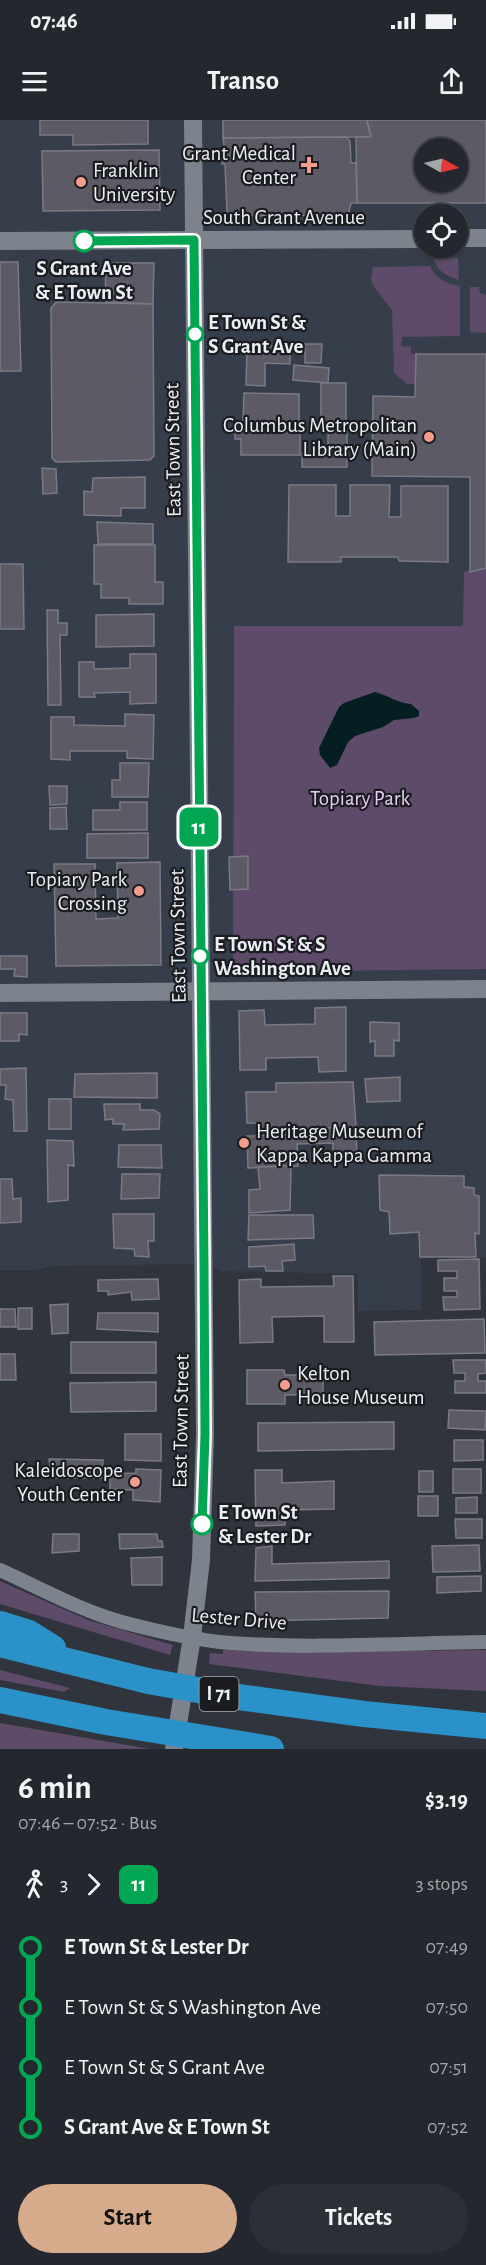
<!DOCTYPE html>
<meta charset="utf-8">
<style>
:root{--surface:#24282e;--page:#2c3036;--text:#f1f3f6;--muted:#a3a6aa;--line:#41444a;--accent:#d6ab8b}
body{margin:0;font-family:"Alegreya Sans",sans-serif;background:var(--page);color:var(--text);height:100vh;display:flex;flex-direction:column;font-size:22px;white-space:nowrap}
*{box-sizing:border-box;margin:0}
p{font-size:20px;color:var(--muted)}
.icon{flex:none;width:33px;height:33px;fill:none;stroke:currentColor;stroke-width:2;stroke-linecap:round;stroke-linejoin:round}
.map{position:relative;height:1629px;overflow:hidden}
.drawer{display:flex;flex-direction:column;background:var(--surface);flex:1}
.drawer>*{flex:none}
.badge{padding:0 12px;border-radius:9px;font-size:21px;line-height:39px}
.needle{width:39px;rotate:98deg}
.controls{position:absolute;left:414px;top:18px;display:grid;gap:12px}
.controls a{display:grid;place-items:center;width:54px;height:54px;border-radius:50%;background:var(--surface);box-shadow:0 2px 4px #0004,0 0 0 2px var(--line);font-size:30px}
.map>.badge{position:absolute;translate:-50% -50%;box-shadow:0 0 0 3px #fff}
.legs{display:flex;align-items:center;gap:9px;height:66px;padding:0 18px;font-size:20px}
.legs p{margin-inline-start:auto}
.headline{display:flex;align-items:center;justify-content:space-between;height:102px;padding:0 18px}
h1{font-size:33px;font-weight:700;line-height:45px}
.button{display:flex;gap:12px;margin-top:auto;padding:12px 18px}
.button a{flex:1;height:69px;border-radius:36px;background:var(--accent);color:#111;font-size:24px;font-weight:700;line-height:69px;text-align:center}
.button a+a{background:var(--page);color:var(--text)}
ul{padding:0 18px;list-style:none}
li{display:flex;align-items:center;gap:21px;height:60px;font-size:22px}
li i{display:grid;place-items:center;width:9px;height:100%;margin:0 8px;background:currentColor}
li i::after{content:'';width:15px;height:15px;margin:-8px;border:4px solid;border-radius:50%;background:var(--surface)}
li p{margin-inline-start:auto}
li:first-child i{background:linear-gradient(#0000 50%,currentColor 0)}
li:last-child i{background:linear-gradient(currentColor 50%,#0000 0)}
.status{display:flex;justify-content:space-between;align-items:center;height:42px;padding:0 30px;background:var(--surface);direction:ltr}
.status svg{height:16px;fill:currentColor}
header{display:flex;justify-content:space-between;align-items:center;height:78px;padding:0 18px;background:var(--surface);font-size:27px;font-weight:700}
.map>svg:first-child{display:block}
</style>
<div class="status"><b>07:46</b><svg viewBox="0 0 49 12"><path d="M0 12V9h3v3zM5 12V6h3v6zM10 12V3h3v9zM15 12V0h3v12zM26 1h20v11H26zM47 4h2v5h-2z"/></svg></div>
<header><svg class="icon" aria-label="menu" viewBox="0 0 24 24"><path d="M4 6h16M4 12h16M4 18h16"/></svg>Transo<svg class="icon" aria-label="share" viewBox="0 0 24 24"><path d="M12 15V3M7 8l5-5 5 5M5 13v7h14v-7"/></svg></header>
<div class="map">
<svg width="486" height="1629" viewBox="0 0 486 1629">
<rect width="100%" height="100%" fill="#30353d"/>
<!-- built -->
<path fill="#363e4b" fill-rule="evenodd" d="M0 0H486V1137H421L422 1190 358 1191V1154L221 1151 205 1144 52 1146 35 1150H0ZM424 28H458V62H424ZM424 94H458V128H424Z"/>
<!-- green -->
<g fill="#5e4a69">
<path d="M434 138H458L459 160C446 155 437 152 434 138Z"/>
<path d="M430 146C437 160 446 164 460 166V216L402 217 401 226 411 227V234H416L415 264H407L394 253 392 190 374 167 371 160 373 147Z"/>
<path d="M470 167H479L480 173 486 175V213L470 212Z"/>
<path d="M486 448V849L233 852 234 506H463L464 452Z"/>
<path d="M0 1461 88 1500 173 1525 170 1535 0 1484Z"/>
<path d="M223 1530 293 1532 486 1530V1571L380 1566 209 1544 210 1533 223 1534Z"/>
<path d="M0 1550 70 1568 64 1572 0 1560Z"/>
<path d="M0 1603 150 1629H0Z"/>
</g>
<!-- water -->
<path fill="#051e22" d="M375 572C387 575 400 584 411 584L419 591V596L414 598 394 600 383 607 355 616 348 622 337 645 330 648 320 635 319 628 339 587 344 583Z"/>
<!-- building -->
<g fill="#5c5b65" stroke="#7a7984" stroke-width="1.5" fill-rule="evenodd">
<path d="M40 0H148V24L73 25V15H40Z"/>
<path d="M223 0H367L371 17 223 18Z"/>
<path d="M367 0H486V83H357L356 17H371ZM424 28H458V62H424Z"/>
<path d="M346 17 350 21 351 43H356L357 83H351L348 95 231 96 227 92 225 44H222L221 32H225L223 18Z"/>
<path d="M159 30 160 90 43 91 42 31Z"/>
<path d="M0 142H18L21 251H0Z"/>
<path d="M105 143H154L153 184 106 182Z"/>
<path d="M56 182 153 184 154 336 150 340 56 342 52 338 51 188Z"/>
<path d="M305 224H322L321 243H305Z"/>
<path d="M247 225 290 226V244L265 243V266L246 265Z"/>
<path d="M416 234H486V448L470 452V357L372 356 373 276 415 277Z"/>
<path d="M294 245 329 248 328 263 293 260Z"/>
<rect x="321" y="263" width="25" height="41"/>
<path d="M244 273 299 274V303L243 302Z"/>
<path d="M235 310H300V335H241V319H235Z"/>
<path d="M328 310H347V347H302V333H328Z"/>
<path d="M42 348 56 349 57 373 43 374Z"/>
<path d="M145 357V388H121V396L84 395V371L92 372 93 358Z"/>
<path d="M289 365H336V396H350V365H390L389 397H401V366H448V442L399 441 398 437H341V442H288Z"/>
<path d="M97 402 153 404V424H98Z"/>
<path d="M94 425H155V462H163V484H129V478H101V464H94Z"/>
<path d="M0 444H23L24 509H0Z"/>
<path d="M47 490H58V503H67V515H60L61 585H48Z"/>
<path d="M154 494V526L96 527V495Z"/>
<path d="M130 534H156V583L130 584V572L94 573 95 577H79V542H94V549L130 548Z"/>
<path d="M125 594 154 595 153 639 127 638V631H70V640L51 639V597H74V605L125 606Z"/>
<path d="M120 643H149L148 677H112V660H120Z"/>
<path d="M49 666H67V684L50 685Z"/>
<path d="M120 682H147V710H93V690H120Z"/>
<path d="M66 687 67 709H50V688Z"/>
<path d="M148 713V738H87V714Z"/>
<path d="M248 736V769L230 770 229 737Z"/>
<path d="M160 742 161 845 56 846 54 744H95L96 799 118 798 117 743Z"/>
<path d="M0 836H27V857L14 856 15 849H0Z"/>
<path d="M346 887V951L319 952 318 937 266 938V950H240L239 891 264 890 265 905 315 904V888Z"/>
<path d="M0 893H27V915L19 914V921H0Z"/>
<path d="M370 902 399 903V921L394 920V936H375V921L370 922Z"/>
<path d="M26 948 27 1011H14L13 980 5 979 6 965H0V949Z"/>
<path d="M157 953V978L74 977 75 954Z"/>
<path d="M400 957V981L367 982 365 959Z"/>
<path d="M353 962 356 1007 258 1010V1003H247L246 972H276V963Z"/>
<rect x="49" y="979" width="22" height="30"/>
<path d="M104 984H140V990H154L160 994 159 1009 123 1010 124 1004H113V999L105 1000Z"/>
<path d="M356 1007 357 1040 333 1041V1023L297 1024 298 1046 248 1048 247 1016 319 1014 318 1008Z"/>
<path d="M47 1020 73 1021 74 1046 68 1045V1080L48 1082Z"/>
<path d="M119 1025H161L162 1048 118 1047Z"/>
<path d="M291 1046 290 1090 249 1093V1070L260 1069 258 1047Z"/>
<path d="M122 1054H160L159 1078 121 1079Z"/>
<path d="M379 1055 464 1056V1067L474 1068V1075L479 1076V1114L475 1113 476 1137H420L419 1112 390 1114 389 1092 380 1090Z"/>
<path d="M0 1059H12L13 1079 21 1078V1102L0 1103Z"/>
<path d="M113 1094H154V1121H148L149 1137 135 1136 134 1129 114 1128Z"/>
<path d="M249 1095H313L314 1118 248 1120Z"/>
<path d="M294 1124 295 1140 282 1141 283 1151H266L265 1146 249 1147V1127Z"/>
<path d="M479 1139 480 1189 444 1190 443 1177H457V1171H444V1158H457V1151H438V1140Z"/>
<path d="M333 1156H353L354 1222H324V1196L272 1197 273 1222 240 1223 239 1160 261 1159V1167L334 1166Z"/>
<path d="M158 1159 159 1179 132 1180 131 1172 108 1175V1171H98V1160Z"/>
<path d="M68 1184V1213L52 1214 50 1185Z"/>
<rect x="18" y="1188" width="14" height="21"/>
<path d="M0 1189H15L16 1207H0Z"/>
<path d="M98 1193H158V1212L97 1209Z"/>
<path d="M484 1199 485 1233 375 1235 374 1202Z"/>
<rect x="71" y="1222" width="85" height="31"/>
<path d="M0 1234H15L16 1260H0Z"/>
<path d="M453 1240H486V1253L478 1254V1261H486V1273H455V1261H465V1253H454Z"/>
<path d="M247 1250H284L285 1255H323V1274L285 1275V1284H247Z"/>
<path d="M156 1262V1291L71 1292 70 1263Z"/>
<path d="M449 1290 486 1291 485 1310 448 1308Z"/>
<path d="M394 1302V1329L258 1331V1303Z"/>
<path d="M125 1314H161V1341L125 1340Z"/>
<path d="M454 1320H483V1340L454 1341Z"/>
<path d="M49 1339 103 1340 102 1358H51Z"/>
<path d="M136 1349 161 1350 160 1382 133 1380V1370L110 1369V1354L136 1353Z"/>
<rect x="453" y="1349" width="28" height="24"/>
<path d="M255 1350H282V1363L334 1361V1389L286 1390 285 1405 256 1406Z"/>
<rect x="419" y="1351" width="14" height="21"/>
<rect x="418" y="1376" width="20" height="20"/>
<path d="M477 1377V1393H456V1378Z"/>
<path d="M455 1399H482V1418H456Z"/>
<path d="M53 1414H79V1431L52 1433Z"/>
<path d="M119 1414H157L158 1421H162L163 1427 120 1429Z"/>
<path d="M479 1425 480 1451 433 1452 432 1426Z"/>
<path d="M272 1426V1444L389 1441V1458L255 1461 256 1428Z"/>
<path d="M162 1437V1465H132L131 1438Z"/>
<path d="M481 1456V1471L437 1473V1457Z"/>
<path d="M389 1471 388 1498 256 1501 255 1472Z"/>
</g>
<g fill="none" stroke-linecap="round" stroke-linejoin="round">
<!-- minor -->
<path stroke="#7d838d" stroke-width="14" d="M0 1450C40 1468 79 1490 122 1502 156 1511 194 1520 230 1523 315 1529 401 1523 486 1522"/>
<!-- tertiary -->
<g stroke="#7d838d" stroke-width="18">
<path d="M458 118H486"/>
<path d="M0 121 424 119"/>
<path d="M0 873 486 869"/>
<path d="M174 1629 192 1517 201 1440 205 1314 193 0"/>
</g>
<!-- motorway -->
<g stroke="#2a92c8" stroke-width="26">
<path d="M0 1504 29 1513 53 1528"/>
<path d="M0 1524 148 1561 231 1576 364 1594 486 1606"/>
<path d="M0 1580 106 1602 271 1629"/>
</g>
</g>
<g fill="none" stroke-linecap="round" stroke-linejoin="round">
<defs>
<path id="line-1" d="M84 121 194 120 204 1144 205 1314 202 1404"/>
</defs>
<!-- line-1 casing -->
<use href="#line-1" stroke="#fff" stroke-width="14"/>
<!-- line-1 -->
<use href="#line-1" stroke="#00a651" stroke-width="9"/>
</g>
<!-- markers -->
<g fill="#f49d8d" stroke="#1a1c20" stroke-width="2">
<path d="M306 36h6v6h6v6h-6v6h-6v-6h-6v-6h6z"/>
<circle cx="81" cy="62" r="6"/>
<circle cx="429" cy="317" r="6"/>
<circle cx="139" cy="771" r="6"/>
<circle cx="244" cy="1023" r="6"/>
<circle cx="285" cy="1265" r="6"/>
<circle cx="135" cy="1362" r="6"/>
</g>
<g fill="#fff" stroke="#00a651" stroke-width="3">
<circle cx="84" cy="121" r="10"/>
<circle cx="195" cy="214" r="8"/>
<circle cx="200" cy="836" r="8"/>
<circle cx="202" cy="1404" r="10"/>
</g>
<g text-anchor="middle" dominant-baseline="central" stroke-width="4.5" stroke-linejoin="round" paint-order="stroke">
<!-- shield labels -->
<rect fill="#1a1c20" stroke="#acafb4" stroke-width="1.5" x="199.5" y="1557" width="39" height="34" rx="4.5"/>
<g font-size="20" font-weight="bold" fill="#ebeef4">
<text x="219" y="1574">I 71</text>
</g>
<!-- poi labels -->
<g font-size="21" fill="#ebeef4" stroke="#1a1c20" text-anchor="end">
<text x="296" y="33">Grant Medical<tspan x="296" dy="24">Center</tspan></text>
<text x="93" y="50" text-anchor="start">Franklin<tspan x="93" dy="24">University</tspan></text>
<text x="417" y="305">Columbus Metropolitan<tspan x="417" dy="24">Library (Main)</tspan></text>
<text x="127" y="759">Topiary Park<tspan x="127" dy="24">Crossing</tspan></text>
<text x="256" y="1011" text-anchor="start">Heritage Museum of<tspan x="256" dy="24">Kappa Kappa Gamma</tspan></text>
<text x="297" y="1253" text-anchor="start">Kelton<tspan x="297" dy="24">House Museum</tspan></text>
<text x="123" y="1350">Kaleidoscope<tspan x="123" dy="24">Youth Center</tspan></text>
</g>
<!-- street labels -->
<g font-size="21" fill="#ebeef4" stroke="#1a1c20">
<text x="284" y="97">South Grant Avenue</text>
<text transform="translate(173 330) rotate(-91)">East Town Street</text>
<text transform="translate(178 816) rotate(-91)">East Town Street</text>
<text transform="translate(181 1301) rotate(-89)">East Town Street</text>
<text transform="translate(239 1499) rotate(5)">Lester Drive</text>
</g>
<!-- stop labels -->
<g font-size="21" font-weight="bold" fill="#ebeef4" stroke="#1a1c20" text-anchor="start">
<text x="84" y="148" text-anchor="middle">S Grant Ave<tspan x="84" dy="24">&amp; E Town St</tspan></text>
<text x="208" y="202">E Town St &amp;<tspan x="208" dy="24">S Grant Ave</tspan></text>
<text x="214" y="824">E Town St &amp; S<tspan x="214" dy="24">Washington Ave</tspan></text>
<text x="218" y="1392">E Town St<tspan x="218" dy="24">&amp; Lester Dr</tspan></text>
</g>
<!-- park labels -->
<g font-size="21" fill="#e8ccf7" stroke="#1a1c20">
<text x="360" y="678">Topiary Park</text>
</g>
</g>
</svg>
<div class="controls">
<a><svg class="needle" viewBox="-14 -14 28 28"><path d="M0-13l5 13h-10z" fill="#e53935"/><path d="M0 13l5-13h-10z" fill="#a3a6aa"/></svg></a>
<a><svg class="icon" aria-label="locate" viewBox="0 0 24 24"><circle cx="12" cy="12" r="6"/><path d="M12 2v4M12 18v4M2 12h4M18 12h4"/></svg></a>
</div>
<b class="badge" style="left:199px;top:707px;background:#00a651;color:#fff">11</b>
</div>
<section class="drawer">
<div class="headline"><div><h1>6 min</h1><p>07:46 – 07:52 · Bus</p></div><b>$3.19</b></div>
<div class="legs"><svg class="icon" aria-label="walk" viewBox="0 0 24 24"><circle cx="13" cy="4" r="2"/><path d="M13 8l-2 6 4 7M11 14l-3 7M7 12l3-4h3l4 4"/></svg>3<svg class="icon" aria-label="forward" viewBox="0 0 24 24"><path d="M9 5l7 7-7 7"/></svg><b class="badge" style="background:#00a651;color:#fff">11</b><p>3 stops</p></div>
<ul>
<li><i style="color:#00a651"></i><b>E Town St &amp; Lester Dr</b><p>07:49</p></li>
<li><i style="color:#00a651"></i><span>E Town St &amp; S Washington Ave</span><p>07:50</p></li>
<li><i style="color:#00a651"></i><span>E Town St &amp; S Grant Ave</span><p>07:51</p></li>
<li><i style="color:#00a651"></i><b>S Grant Ave &amp; E Town St</b><p>07:52</p></li>
</ul>
<div class="button"><a>Start</a><a>Tickets</a></div>
</section>
